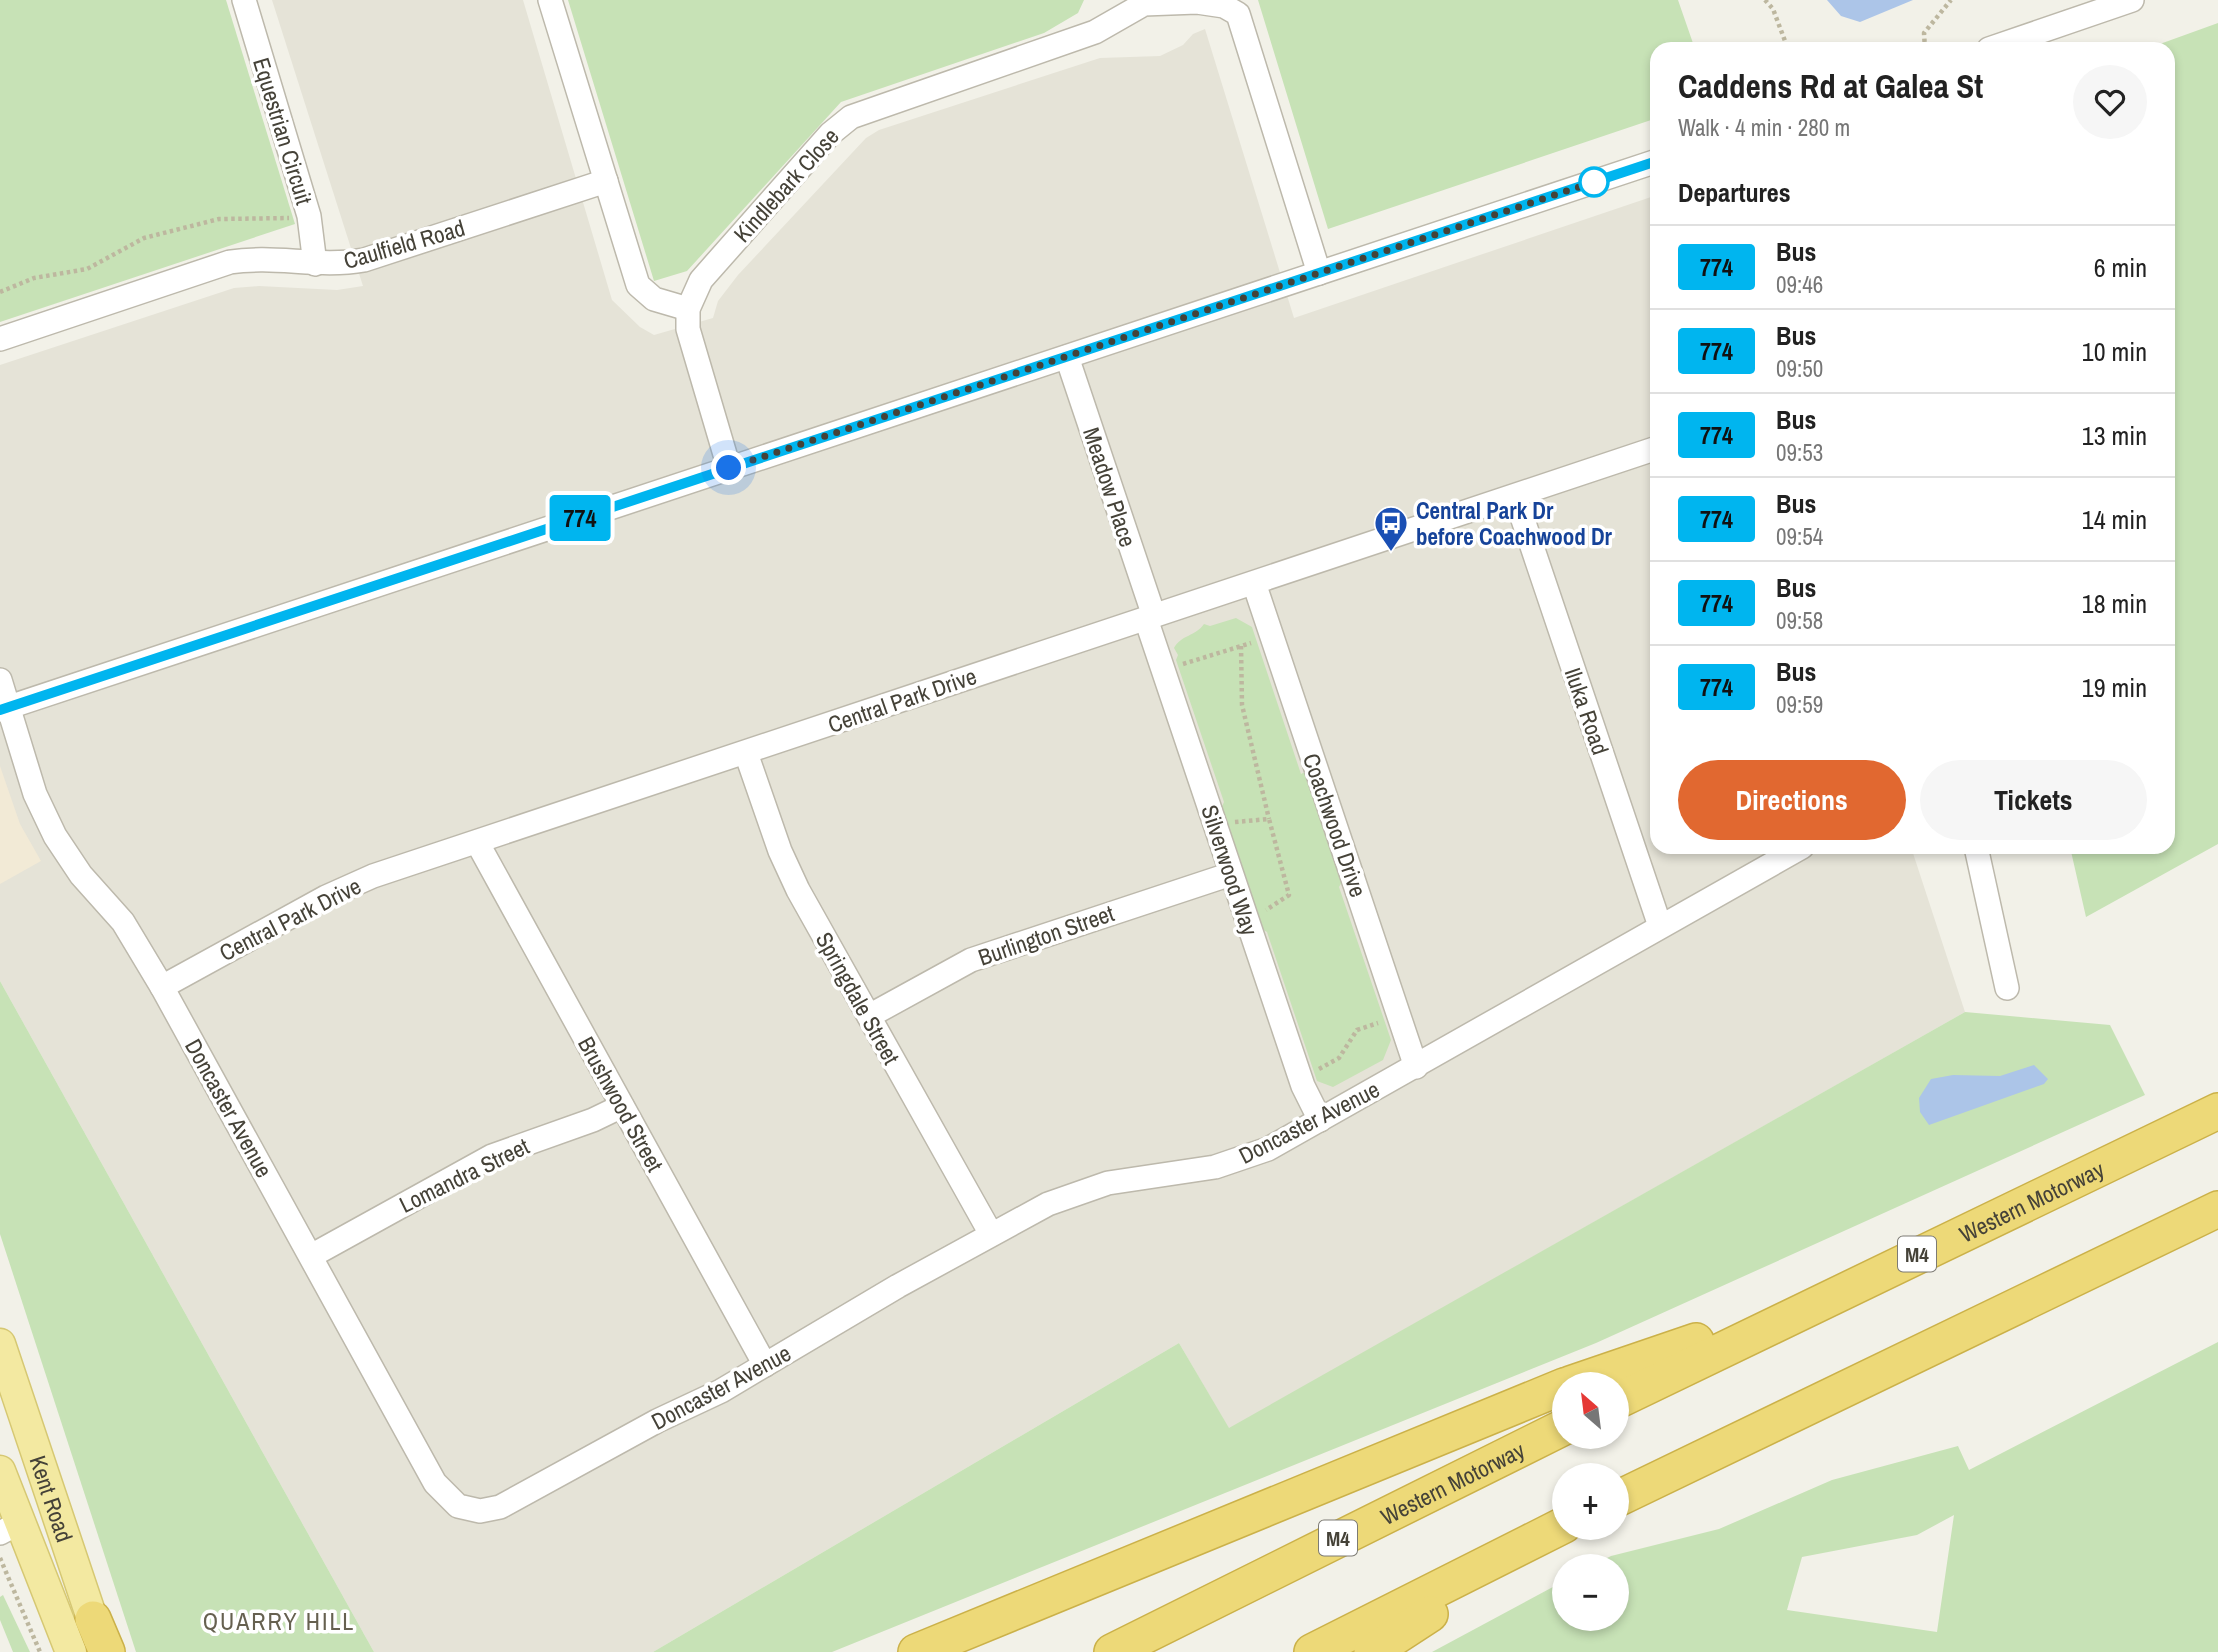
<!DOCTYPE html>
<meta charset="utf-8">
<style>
:root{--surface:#fff;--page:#f6f6f6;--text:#222;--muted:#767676;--line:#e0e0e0;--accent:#e16830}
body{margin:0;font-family:"Archivo Narrow",sans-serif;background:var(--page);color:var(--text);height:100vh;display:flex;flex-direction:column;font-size:26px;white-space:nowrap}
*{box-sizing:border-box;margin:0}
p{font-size:23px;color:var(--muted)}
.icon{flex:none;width:38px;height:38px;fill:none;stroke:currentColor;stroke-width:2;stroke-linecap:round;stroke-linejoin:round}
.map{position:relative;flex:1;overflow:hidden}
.drawer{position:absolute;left:1650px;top:42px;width:525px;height:812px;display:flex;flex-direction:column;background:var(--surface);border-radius:21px;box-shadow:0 4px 10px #0003}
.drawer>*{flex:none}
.badge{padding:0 14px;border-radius:5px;font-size:24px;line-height:46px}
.needle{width:46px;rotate:332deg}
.buttons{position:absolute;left:1552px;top:1372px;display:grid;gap:14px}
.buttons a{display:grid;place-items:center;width:77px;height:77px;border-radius:50%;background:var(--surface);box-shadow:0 4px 10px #0003;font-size:35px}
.you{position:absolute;width:35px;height:35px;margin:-18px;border:5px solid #fff;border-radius:50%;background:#1a73e8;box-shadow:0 0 0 10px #1a73e833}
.map>.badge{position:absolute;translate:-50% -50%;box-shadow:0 0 0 4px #fff}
h2{padding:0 28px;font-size:26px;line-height:63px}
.round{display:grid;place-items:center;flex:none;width:74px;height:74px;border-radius:37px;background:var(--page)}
.overview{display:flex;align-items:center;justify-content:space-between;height:119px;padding:0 28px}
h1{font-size:33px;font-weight:700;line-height:52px}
.button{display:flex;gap:14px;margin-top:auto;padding:14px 28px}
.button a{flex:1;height:80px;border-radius:42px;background:var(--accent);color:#fff;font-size:28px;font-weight:700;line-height:80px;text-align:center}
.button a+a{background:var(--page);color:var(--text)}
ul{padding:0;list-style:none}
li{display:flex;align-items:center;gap:21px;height:84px;padding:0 28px;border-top:2px solid var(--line)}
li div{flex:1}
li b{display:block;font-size:26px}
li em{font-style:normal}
li .badge{min-width:77px;font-weight:700;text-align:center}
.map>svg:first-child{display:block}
</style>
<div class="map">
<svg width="2218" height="1652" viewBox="0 0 2218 1652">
<rect width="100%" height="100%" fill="#f2f1e8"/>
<!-- residential -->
<path fill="#e5e3d7" d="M272 0H523L612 300 640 327 654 335 713 318 718 301 738 275 866 138 879 130 1100 58 1160 56 1183 45 1193 34 1205 29 1294 318 1657 195V847H1911L1965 1012 1229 1429 1179 1343 653 1652H374L0 981V365L234 288 259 286 337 290 363 286Z"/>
<!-- commercial -->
<path fill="#f2ead6" d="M0 766 20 824 41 861 0 884Z"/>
<!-- green -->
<g fill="#c7e2b6" fill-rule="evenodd">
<path d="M0 0H226L295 224 0 322Z"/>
<path d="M568 0H1084L1078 13 1044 33 841 102 687 271 654 281Z"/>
<path d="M1258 0H1678L1695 49H1657V118L1328 229Z"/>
<path d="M2218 23V844L2086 917 2070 847H2168V49H2146Z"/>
<path d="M1236 618 1252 627 1301 774 1307 771 1345 877 1339 887 1391 1040 1383 1060 1333 1087 1317 1081 1267 932 1257 926 1219 813 1224 802 1176 660 1178 655 1174 648C1181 635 1196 636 1204 624L1210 626Z"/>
<path d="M0 981 374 1652H136L0 1234Z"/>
<path d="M1965 1012 2110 1025 2145 1095 1596 1343 832 1652H653L1179 1343 1229 1428Z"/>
<path d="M2218 1342V1652H1432L1564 1581V1619H1617V1566H1591L1611 1556 1719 1529 1832 1480 1958 1446 1969 1470ZM1954 1515 1937 1632 1787 1610 1802 1557 1917 1535Z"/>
<path d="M3 1595 30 1652H13L0 1620V1597Z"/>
</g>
<!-- water -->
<g fill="#acc5e8">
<path d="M1827 0H1913L1860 22 1841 16Z"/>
<path d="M2034 1065 2048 1079 2044 1084 1929 1125 1920 1112 1919 1098 1931 1079 1953 1075 2000 1076Z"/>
</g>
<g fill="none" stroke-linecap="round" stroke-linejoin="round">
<defs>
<g id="minor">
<path d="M244 0 309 216 315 264"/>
<path d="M550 0 638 285 654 299 688 309"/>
<path d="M1989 49 2132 0"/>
<path d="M0 339 230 262C275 255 319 268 364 260L606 181"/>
<path d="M1067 357 1154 616"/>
<path d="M729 468 688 329V309L701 280 830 134 851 117 1095 32 1144 4 1197 2 1224 6 1238 14 1319 273"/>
<path d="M1515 496 1660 926"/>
<path d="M1254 583 1416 1067"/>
<path d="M1146 619 1303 1086 1320 1120"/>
<path d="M0 680 35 794 55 836 81 875 123 922 162 987 435 1483 458 1506 480 1511 500 1507 657 1421 721 1391 898 1286 1048 1204 1108 1183 1215 1167 1268 1149 1802 847"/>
<path d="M0 710 1657 161"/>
<path d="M746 753 780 851 798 890 991 1234"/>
<path d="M477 842 765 1365"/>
<path d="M1976 847 2007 988"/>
<path d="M162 987 326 897 373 876 1657 448"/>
<path d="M869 1016 971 960 1231 874"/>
<path d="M311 1256 492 1156 593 1120 622 1106"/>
<path d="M0 1533 19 1523"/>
</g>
<g id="major">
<path id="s1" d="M0 1344 99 1639"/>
<path d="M0 1471 71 1652"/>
</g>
<g id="highway">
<path d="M1570 1384 1696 1341"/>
<path id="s2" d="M1617 1401 2218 1111"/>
<path d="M1617 1499 2218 1209"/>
<path d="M93 1619 107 1652"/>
<path d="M916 1652 1564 1386"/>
<path id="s3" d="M1112 1652 1564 1427"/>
<path d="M1312 1652 1564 1525"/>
<path d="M1372 1652 1430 1614"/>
</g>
</defs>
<!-- minor casing -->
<use href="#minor" stroke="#bdb9ac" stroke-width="26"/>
<!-- major casing -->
<use href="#major" stroke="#d6c873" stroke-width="33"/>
<!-- highway casing -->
<use href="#highway" stroke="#cbb149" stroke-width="38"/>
<!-- path -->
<g stroke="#bdb79f" stroke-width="4.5" stroke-dasharray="3.5 3.5" stroke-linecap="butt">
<path d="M1765 0 1773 9 1788 49"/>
<path d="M1925 49 1924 33 1951 0"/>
<path d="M0 292 34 278 87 269 144 238 219 219 289 218"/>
<path d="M1241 646 1242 705 1269 819"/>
<path d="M1183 664 1251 643"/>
<path d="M1235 822 1269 819 1289 895 1266 910"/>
<path d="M1319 1069 1339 1058 1357 1030 1378 1023"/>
<path d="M0 1558 40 1652"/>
</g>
<!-- minor -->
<use href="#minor" stroke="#fff" stroke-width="23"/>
<!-- major -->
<use href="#major" stroke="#f3e9a1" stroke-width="30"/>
<!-- highway -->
<use href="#highway" stroke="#edd978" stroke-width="35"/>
</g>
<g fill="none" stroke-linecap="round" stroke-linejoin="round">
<defs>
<path id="line" d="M0 710 1657 161"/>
</defs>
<!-- line casing -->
<use href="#line" stroke="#fff" stroke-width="16"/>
<!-- line -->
<use href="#line" stroke="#00b5ef" stroke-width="10"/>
<!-- walk -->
<path stroke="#454238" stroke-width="7" stroke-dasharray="0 12.6" d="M729 468 1594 182"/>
</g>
<!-- icons -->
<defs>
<symbol id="bus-pin" viewBox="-11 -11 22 30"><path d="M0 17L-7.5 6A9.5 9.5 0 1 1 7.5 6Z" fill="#1a4fb4" stroke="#fff"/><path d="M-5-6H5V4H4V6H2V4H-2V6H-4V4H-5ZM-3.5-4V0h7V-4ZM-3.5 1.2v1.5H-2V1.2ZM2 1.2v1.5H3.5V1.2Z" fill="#fff"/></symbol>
</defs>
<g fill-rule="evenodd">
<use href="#bus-pin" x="1372" y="504" width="38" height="52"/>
</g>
<!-- markers -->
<circle fill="#fff" stroke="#00b5ef" stroke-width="3.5" cx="1594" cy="182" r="14"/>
<g text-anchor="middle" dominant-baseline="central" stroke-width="7" stroke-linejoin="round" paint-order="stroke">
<!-- shield labels -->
<g fill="#fff" stroke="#7d7b74" stroke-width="2">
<rect x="1898" y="1236.5" width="38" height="35" rx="5"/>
<rect x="1319" y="1520.5" width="38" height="35" rx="5"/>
</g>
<g font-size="21" font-weight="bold" fill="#454238">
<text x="1917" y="1254">M4</text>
<text x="1338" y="1538">M4</text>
</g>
<!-- street labels -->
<g font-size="23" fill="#454238" stroke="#fff">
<text transform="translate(283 131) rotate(73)">Equestrian Circuit</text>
<text transform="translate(786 185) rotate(-48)">Kindlebark Close</text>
<text transform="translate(404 244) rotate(-16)">Caulfield Road</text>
<text transform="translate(1110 487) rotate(72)">Meadow Place</text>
<text transform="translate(902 700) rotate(-19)">Central Park Drive</text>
<text transform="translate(1587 711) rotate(71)">Iluka Road</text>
<text transform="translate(1335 825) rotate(71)">Coachwood Drive</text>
<text transform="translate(1230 870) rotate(72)">Silverwood Way</text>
<text transform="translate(290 919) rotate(-27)">Central Park Drive</text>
<text transform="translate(1046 935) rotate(-19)">Burlington Street</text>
<text transform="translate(858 998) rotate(61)">Springdale Street</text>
<text transform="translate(621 1104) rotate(61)">Brushwood Street</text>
<text transform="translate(229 1108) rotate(61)">Doncaster Avenue</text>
<text transform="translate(1309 1122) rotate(-27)">Doncaster Avenue</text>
<text transform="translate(464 1175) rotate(-26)">Lomandra Street</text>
<text stroke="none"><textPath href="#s2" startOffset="460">Western Motorway</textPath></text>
<text transform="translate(721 1387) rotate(-28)">Doncaster Avenue</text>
<text stroke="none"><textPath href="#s3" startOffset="380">Western Motorway</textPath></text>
<text stroke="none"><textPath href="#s1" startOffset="163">Kent Road</textPath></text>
</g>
<!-- transit labels -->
<g font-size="23" font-weight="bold" fill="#164399" stroke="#fff" text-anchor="start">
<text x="1416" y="510">Central Park Dr<tspan x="1416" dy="26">before Coachwood Dr</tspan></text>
</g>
<!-- neighbourhood labels -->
<g font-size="24" letter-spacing="2" fill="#666150" stroke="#fff">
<text x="279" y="1621">QUARRY HILL</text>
</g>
</g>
</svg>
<div class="buttons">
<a><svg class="needle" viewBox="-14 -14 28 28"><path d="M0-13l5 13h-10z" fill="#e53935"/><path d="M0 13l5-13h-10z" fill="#767676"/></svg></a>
<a>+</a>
<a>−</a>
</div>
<div class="you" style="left:729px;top:468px"></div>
<b class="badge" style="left:580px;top:518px;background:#00b5ef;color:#111">774</b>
<section class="drawer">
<div class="overview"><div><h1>Caddens Rd at Galea St</h1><p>Walk · 4 min · 280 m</p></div><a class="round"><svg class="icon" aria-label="heart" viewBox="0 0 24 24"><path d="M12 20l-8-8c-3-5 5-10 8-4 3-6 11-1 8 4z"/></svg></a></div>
<h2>Departures</h2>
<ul>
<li><span class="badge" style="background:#00b5ef;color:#111">774</span><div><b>Bus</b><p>09:46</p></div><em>6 min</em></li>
<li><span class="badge" style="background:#00b5ef;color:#111">774</span><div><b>Bus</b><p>09:50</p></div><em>10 min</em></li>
<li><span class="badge" style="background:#00b5ef;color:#111">774</span><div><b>Bus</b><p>09:53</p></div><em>13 min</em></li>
<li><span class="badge" style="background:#00b5ef;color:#111">774</span><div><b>Bus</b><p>09:54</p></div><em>14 min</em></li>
<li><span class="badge" style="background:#00b5ef;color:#111">774</span><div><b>Bus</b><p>09:58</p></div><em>18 min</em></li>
<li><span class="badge" style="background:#00b5ef;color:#111">774</span><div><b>Bus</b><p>09:59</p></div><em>19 min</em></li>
</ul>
<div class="button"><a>Directions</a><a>Tickets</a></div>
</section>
</div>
